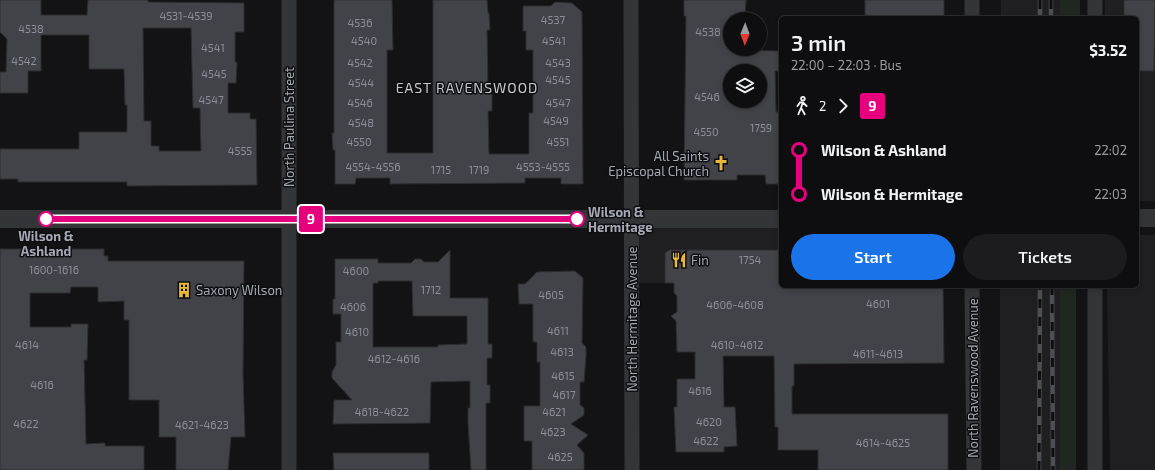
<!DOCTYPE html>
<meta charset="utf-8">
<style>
:root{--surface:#0e0e10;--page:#1c1c1e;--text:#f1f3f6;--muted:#9b9c9f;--line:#2e2e30;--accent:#1a73e8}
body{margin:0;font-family:"Exo 2",sans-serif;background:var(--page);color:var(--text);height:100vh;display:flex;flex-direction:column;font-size:15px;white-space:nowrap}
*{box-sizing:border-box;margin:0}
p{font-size:13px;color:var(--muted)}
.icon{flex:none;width:22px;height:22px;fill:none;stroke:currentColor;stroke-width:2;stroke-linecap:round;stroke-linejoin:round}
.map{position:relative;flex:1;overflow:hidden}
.drawer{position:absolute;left:779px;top:16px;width:360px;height:272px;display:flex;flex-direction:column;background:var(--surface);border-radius:6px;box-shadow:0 2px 6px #0003,0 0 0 1px var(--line)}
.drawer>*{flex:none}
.badge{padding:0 8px;border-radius:3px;font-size:14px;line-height:26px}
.needle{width:26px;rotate:181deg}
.buttons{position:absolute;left:723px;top:12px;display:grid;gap:8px}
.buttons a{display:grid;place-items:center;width:44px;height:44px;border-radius:50%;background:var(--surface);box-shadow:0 2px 6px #0003,0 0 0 1px var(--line);font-size:20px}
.map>.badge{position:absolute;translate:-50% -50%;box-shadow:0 0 0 2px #fff}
.legs{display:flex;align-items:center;gap:6px;height:44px;padding:0 12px;font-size:13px}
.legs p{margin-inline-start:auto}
.head{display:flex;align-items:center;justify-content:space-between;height:68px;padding:0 12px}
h1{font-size:22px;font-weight:600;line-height:30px}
.button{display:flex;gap:8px;margin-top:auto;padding:8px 12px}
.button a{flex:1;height:46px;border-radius:24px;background:var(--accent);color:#fff;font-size:16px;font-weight:600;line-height:46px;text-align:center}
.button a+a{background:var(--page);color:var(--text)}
ul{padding:0 12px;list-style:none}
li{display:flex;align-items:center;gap:14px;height:44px;font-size:15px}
li i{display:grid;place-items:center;width:6px;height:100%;margin:0 5px;background:currentColor}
li i::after{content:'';width:10px;height:10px;margin:-5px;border:3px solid;border-radius:50%;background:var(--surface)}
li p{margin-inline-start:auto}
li:first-child i{background:linear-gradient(#0000 50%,currentColor 0)}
li:last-child i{background:linear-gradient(currentColor 50%,#0000 0)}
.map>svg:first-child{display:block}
</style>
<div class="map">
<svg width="1155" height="470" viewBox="0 0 1155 470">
<rect width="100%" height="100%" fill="#131315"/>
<!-- built -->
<g fill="#1f1f22">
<rect x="1001" y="0" width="59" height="18"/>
<path d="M1105 0H1155V201H1137V18H1105Z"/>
<rect x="639" y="221" width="142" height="62"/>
<path d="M1137 235H1155V470H1110L1107 286H1137Z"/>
<path d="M1000 286H1060L1061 470H1000Z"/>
</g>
<!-- green -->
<g fill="#202721">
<rect x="1060" y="0" width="20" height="18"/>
<rect x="1060" y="286" width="16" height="184"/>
</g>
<!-- building -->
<g fill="#424348" stroke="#2d2d31" fill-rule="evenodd">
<path d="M0 0H41V15H87L88 0H148V2L244 3V32H235V62H237L236 83H228V113H250V119H256L257 185 127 186V182H18V179H0V149H79V132H127V105H125L124 69H89V35H41V71H28V93H0V72H6L7 39 0 32ZM143 28H191L193 108H200L201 151H159V146H151V121H144Z"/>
<path d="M334 0H392L393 50H387V153H433V0H487L488 13H489L490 30H487L488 94H492V111H488L489 154H529V113H533V50H526V31H523V6H551L555 2 572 3 582 12 583 184H561V178H525V183L390 184V178H356L355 184H335V150H333L332 133H334Z"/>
<path d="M684 0H746L745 16H730V50L781 51V71H775L776 112H781V184H766L765 175H737V180H684L686 16H684ZM730 71H760V101H730Z"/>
<rect x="865" y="0" width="79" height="18"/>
<path d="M1124 0H1155L1154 71H1137V18H1124Z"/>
<path d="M0 249H104V256H108V261H244L243 374 245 437H231L228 470H176V437H159V400H129V320H124V301L98 302V287H71L70 293H30V327H71V324H88L87 360H84L86 444 105 443V446H144V470H0Z"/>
<path d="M450 250V298H488V344H492V358H487V385H490V403H486V470H471L468 422V408H470V381L431 382 430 423 333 424 334 400H352L332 378V372L336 365V342H341V314H333V299H335V259H378V263H411L415 259H421L424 262H438ZM378 281H412L413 316H467V344L438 345V347H373V283H378Z"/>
<path d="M669 250H781V287H814V286H943L944 363 794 364V386H792V414H948V470H818V450H778V427H775L774 356H723L724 407H735L737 446 724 447V452H676L674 407H677V379H695V352H677L676 321 671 316 677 312V296L674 293V283H665V253Z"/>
<path d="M575 271 583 278 582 343 586 347V356L584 382H580V405L584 408V415L571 424 588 435 577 445 584 453V470H532V441H524V406H540V362H537V342H533V304H519L518 284H525L537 272Z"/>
<path d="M333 453H429V470H334Z"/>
</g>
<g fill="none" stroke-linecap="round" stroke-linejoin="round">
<!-- minor -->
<g stroke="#343539" stroke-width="15">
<path d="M289 0V470"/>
<path d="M631 0 632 470"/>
<path d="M1095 0V18"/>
<path d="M972 18V0"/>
<path d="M972 286 974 470"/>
<path d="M1095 286V470"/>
</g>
<!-- tertiary -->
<g stroke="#343539" stroke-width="18">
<path d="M1137 218H1155"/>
<path d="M0 219H781"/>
</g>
<defs>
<g id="rail">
<path d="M1040 0V18"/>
<path d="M1051 0V18"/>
<path d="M1052 286 1053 470"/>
<path d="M1039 470 1040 286"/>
</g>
</defs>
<!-- rail casing -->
<use href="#rail" stroke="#4d4f54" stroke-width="4.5"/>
<!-- rail -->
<use href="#rail" stroke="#0e0e10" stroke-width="3" stroke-dasharray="9" stroke-linecap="butt"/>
</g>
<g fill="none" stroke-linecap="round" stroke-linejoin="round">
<defs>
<path id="line-1" d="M46 219H577"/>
</defs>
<!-- line-1 casing -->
<use href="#line-1" stroke="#fff" stroke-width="9"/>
<!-- line-1 -->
<use href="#line-1" stroke="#e6007e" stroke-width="6"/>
</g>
<!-- icons -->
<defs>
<symbol id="church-bare" viewBox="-9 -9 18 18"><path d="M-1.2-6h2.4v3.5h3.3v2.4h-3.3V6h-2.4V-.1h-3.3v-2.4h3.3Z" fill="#e8b938" stroke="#0e0e10" stroke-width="2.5" paint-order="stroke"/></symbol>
<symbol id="restaurant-bare" viewBox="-9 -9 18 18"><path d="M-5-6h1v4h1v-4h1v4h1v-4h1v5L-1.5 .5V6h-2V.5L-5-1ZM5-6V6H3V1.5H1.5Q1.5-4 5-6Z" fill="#e8b938" stroke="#0e0e10" stroke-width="2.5" paint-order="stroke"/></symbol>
<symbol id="building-bare" viewBox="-9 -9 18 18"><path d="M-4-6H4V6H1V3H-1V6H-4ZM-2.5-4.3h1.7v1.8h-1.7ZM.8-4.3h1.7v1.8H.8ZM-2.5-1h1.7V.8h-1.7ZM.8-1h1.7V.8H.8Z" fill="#e8b938" stroke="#0e0e10" stroke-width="2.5" paint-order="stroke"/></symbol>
</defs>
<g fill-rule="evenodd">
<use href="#church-bare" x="710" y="152" width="22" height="22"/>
<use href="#restaurant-bare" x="668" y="249" width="22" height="22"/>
<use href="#building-bare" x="173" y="279" width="22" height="22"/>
</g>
<!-- markers -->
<g fill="#fff" stroke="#e6007e" stroke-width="2">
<circle cx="46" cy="219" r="7"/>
<circle cx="577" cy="219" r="7"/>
</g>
<g text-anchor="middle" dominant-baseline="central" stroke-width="3" stroke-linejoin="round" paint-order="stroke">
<!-- number labels -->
<g font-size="11" fill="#8c9099">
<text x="186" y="15">4531-4539</text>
<text x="553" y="19">4537</text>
<text x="360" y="22">4536</text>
<text x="31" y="28">4538</text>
<text x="708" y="31">4538</text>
<text x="364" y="40">4540</text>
<text x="554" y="40">4541</text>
<text x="213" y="47">4541</text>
<text x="24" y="60">4542</text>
<text x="360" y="62">4542</text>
<text x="558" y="62">4543</text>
<text x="214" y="73">4545</text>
<text x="558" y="79">4545</text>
<text x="361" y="82">4544</text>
<text x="707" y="96">4546</text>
<text x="211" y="99">4547</text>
<text x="360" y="102">4546</text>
<text x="558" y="102">4547</text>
<text x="556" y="120">4549</text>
<text x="361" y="122">4548</text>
<text x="761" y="127">1759</text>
<text x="706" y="131">4550</text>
<text x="359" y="141">4550</text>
<text x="558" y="141">4551</text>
<text x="240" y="150">4555</text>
<text x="373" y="166">4554-4556</text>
<text x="543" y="166">4553-4555</text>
<text x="441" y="169">1715</text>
<text x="479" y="169">1719</text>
<text x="750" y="259">1754</text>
<text x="54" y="269">1600-1616</text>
<text x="356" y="270">4600</text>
<text x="431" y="289">1712</text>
<text x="551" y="294">4605</text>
<text x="878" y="303">4601</text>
<text x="735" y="304">4606-4608</text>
<text x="353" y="306">4606</text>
<text x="558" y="330">4611</text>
<text x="357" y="331">4610</text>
<text x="27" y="344">4614</text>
<text x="737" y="344">4610-4612</text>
<text x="562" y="351">4613</text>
<text x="878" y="353">4611-4613</text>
<text x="394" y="358">4612-4616</text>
<text x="563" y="375">4615</text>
<text x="42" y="384">4616</text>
<text x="700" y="390">4616</text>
<text x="564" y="394">4617</text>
<text x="382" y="411">4618-4622</text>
<text x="554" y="411">4621</text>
<text x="709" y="421">4620</text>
<text x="26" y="423">4622</text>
<text x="202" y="424">4621-4623</text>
<text x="553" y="431">4623</text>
<text x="706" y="440">4622</text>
<text x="883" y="442">4614-4625</text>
<text x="560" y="456">4625</text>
</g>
<!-- street labels -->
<g font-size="13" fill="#a5a9b4" stroke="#0e0e10">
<text transform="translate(289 127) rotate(-90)">North Paulina Street</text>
<text transform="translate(632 319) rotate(-90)">North Hermitage Avenue</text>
<text transform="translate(973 378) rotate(-90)">North Ravenswood Avenue</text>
</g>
<!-- poi labels -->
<g font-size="13" fill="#a5a9b4" stroke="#0e0e10" text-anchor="start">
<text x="709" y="156" text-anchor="end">All Saints<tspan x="709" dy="15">Episcopal Church</tspan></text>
<text x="691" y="260">Fin</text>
<text x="196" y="290">Saxony Wilson</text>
</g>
<!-- stop labels -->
<g font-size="13" font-weight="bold" fill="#a5a9b4" stroke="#0e0e10" text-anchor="start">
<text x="588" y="212">Wilson &amp;<tspan x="588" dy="15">Hermitage</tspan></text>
<text x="46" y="236" text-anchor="middle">Wilson &amp;<tspan x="46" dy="15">Ashland</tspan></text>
</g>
<!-- neighbourhood labels -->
<g font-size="14" letter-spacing="1" fill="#c6c8d1" stroke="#0e0e10">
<text x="467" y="87">EAST RAVENSWOOD</text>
</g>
</g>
</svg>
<div class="buttons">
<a><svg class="needle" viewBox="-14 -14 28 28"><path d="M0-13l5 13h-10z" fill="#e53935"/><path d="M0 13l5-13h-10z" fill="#9b9c9f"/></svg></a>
<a><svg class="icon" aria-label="layers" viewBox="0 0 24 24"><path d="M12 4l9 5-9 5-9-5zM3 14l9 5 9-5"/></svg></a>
</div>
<b class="badge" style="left:311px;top:219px;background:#e6007e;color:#fff">9</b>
<section class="drawer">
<div class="head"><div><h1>3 min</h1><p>22:00 – 22:03 · Bus</p></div><b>$3.52</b></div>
<div class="legs"><svg class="icon" aria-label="walk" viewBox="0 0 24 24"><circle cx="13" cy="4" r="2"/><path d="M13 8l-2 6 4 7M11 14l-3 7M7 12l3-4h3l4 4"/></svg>2<svg class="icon" aria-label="forward" viewBox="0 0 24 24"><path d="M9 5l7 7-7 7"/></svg><b class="badge" style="background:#e6007e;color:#fff">9</b></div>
<ul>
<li><i style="color:#e6007e"></i><b>Wilson &amp; Ashland</b><p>22:02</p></li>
<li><i style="color:#e6007e"></i><b>Wilson &amp; Hermitage</b><p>22:03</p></li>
</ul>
<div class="button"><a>Start</a><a>Tickets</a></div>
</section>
</div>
